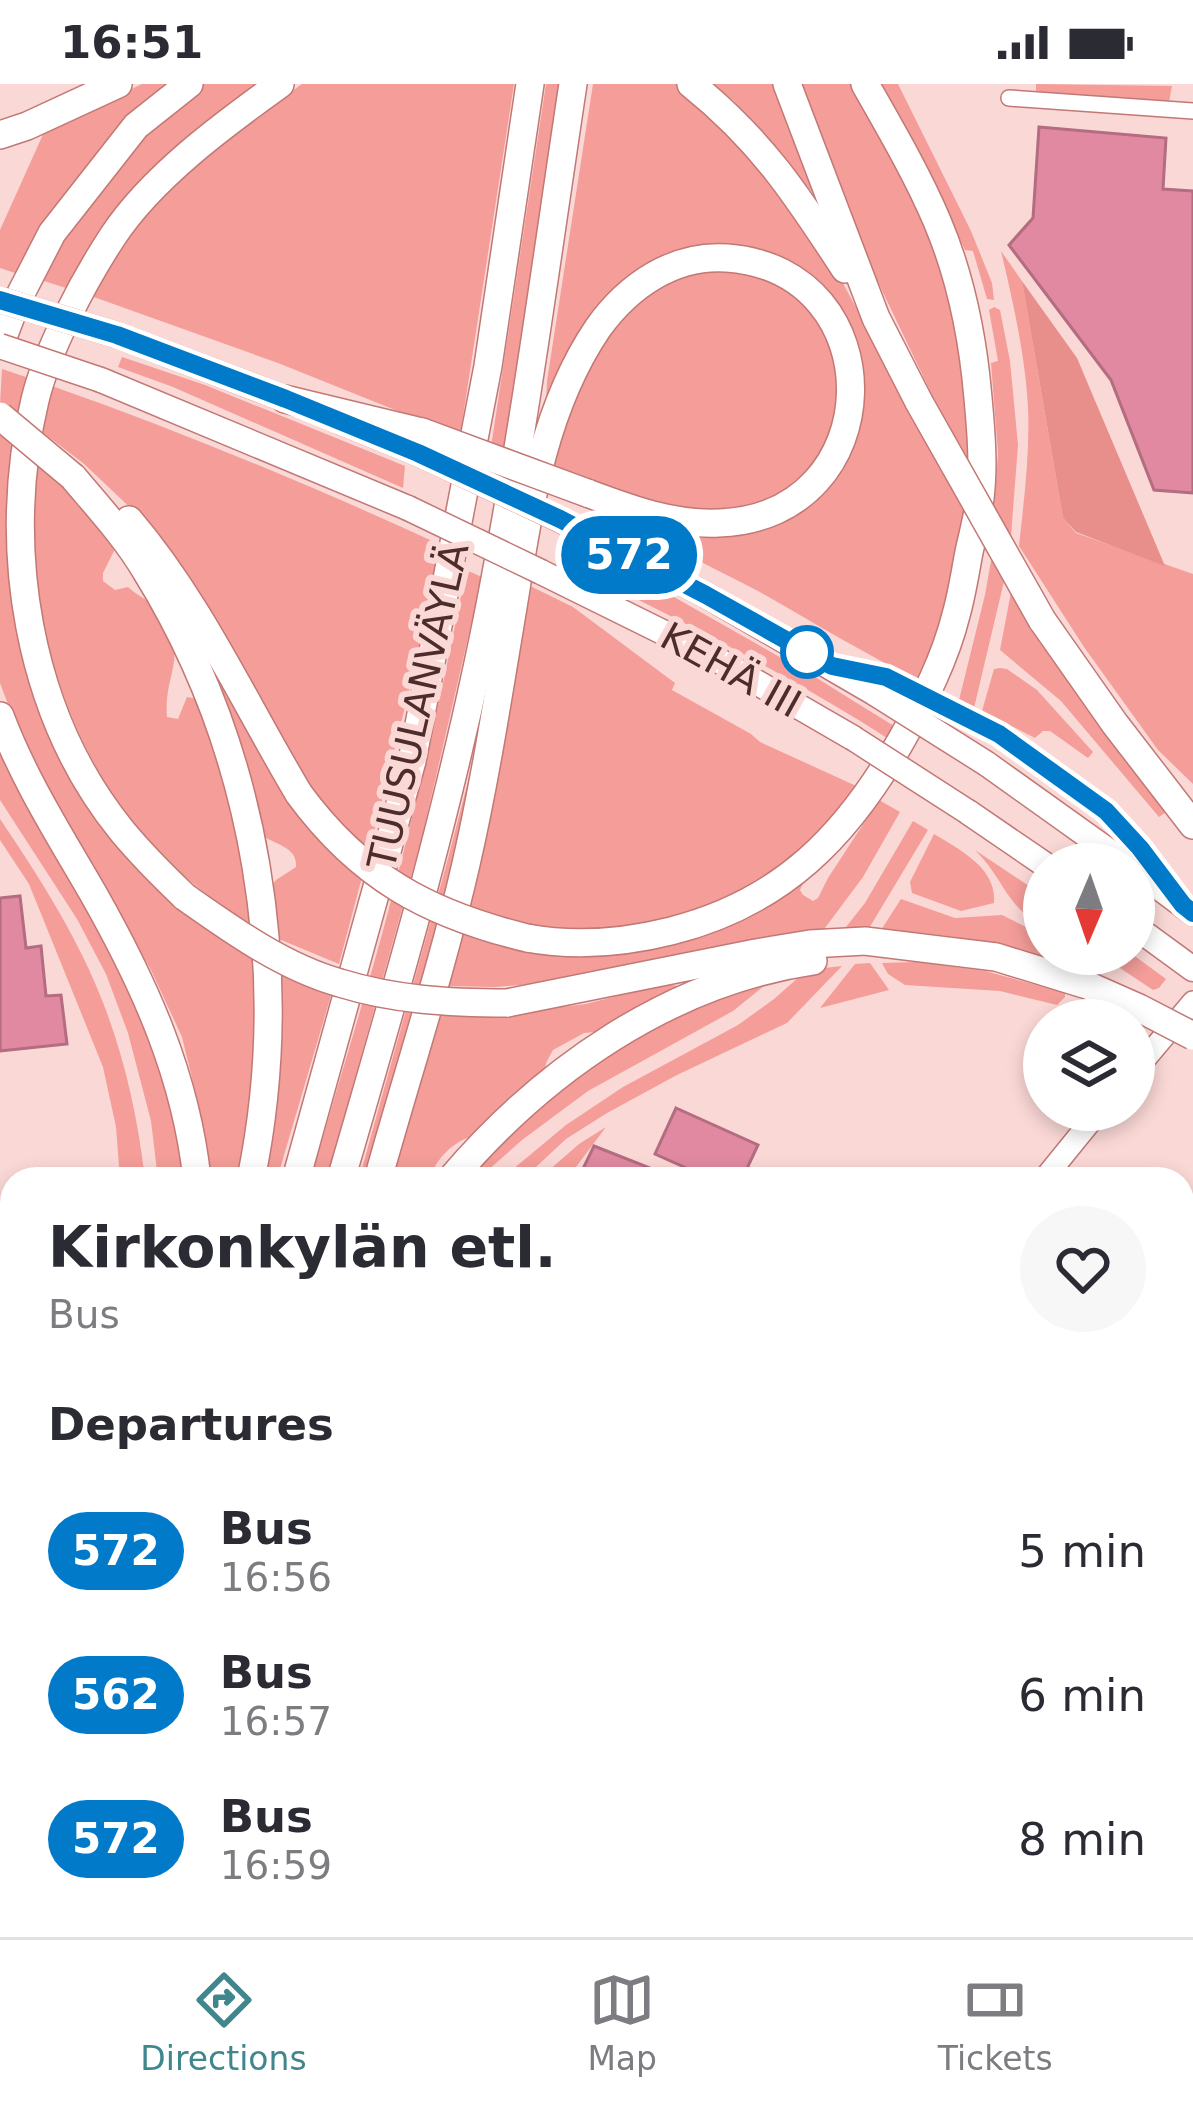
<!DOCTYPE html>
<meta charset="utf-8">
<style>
:root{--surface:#fff;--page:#f7f7f7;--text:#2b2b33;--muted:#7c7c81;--line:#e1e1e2;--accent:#40878d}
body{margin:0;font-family:"DejaVu Sans",sans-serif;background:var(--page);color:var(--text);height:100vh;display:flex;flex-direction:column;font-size:45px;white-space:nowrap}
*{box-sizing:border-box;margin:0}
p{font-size:39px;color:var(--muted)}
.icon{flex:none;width:66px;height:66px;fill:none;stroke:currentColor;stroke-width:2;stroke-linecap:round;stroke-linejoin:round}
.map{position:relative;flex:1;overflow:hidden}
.sheet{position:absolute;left:0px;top:1083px;width:1194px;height:771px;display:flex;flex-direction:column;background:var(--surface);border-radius:36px 36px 0 0;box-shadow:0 6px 18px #0003}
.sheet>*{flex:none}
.badge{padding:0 24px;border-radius:39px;font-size:42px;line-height:78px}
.needle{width:78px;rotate:182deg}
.buttons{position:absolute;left:1023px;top:759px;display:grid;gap:24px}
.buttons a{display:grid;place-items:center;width:132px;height:132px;border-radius:50%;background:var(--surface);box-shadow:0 6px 18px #0003;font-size:60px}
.map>.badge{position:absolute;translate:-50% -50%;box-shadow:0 0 0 6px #fff}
h2{padding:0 48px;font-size:45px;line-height:108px}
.round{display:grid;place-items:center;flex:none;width:126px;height:126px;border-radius:63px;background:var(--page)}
.overview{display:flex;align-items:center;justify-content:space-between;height:204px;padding:0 48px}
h1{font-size:57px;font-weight:700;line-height:90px}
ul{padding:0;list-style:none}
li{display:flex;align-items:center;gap:36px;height:144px;padding:0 48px}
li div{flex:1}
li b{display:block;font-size:45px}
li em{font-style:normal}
li .badge{min-width:132px;font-weight:700;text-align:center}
.status{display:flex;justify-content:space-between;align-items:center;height:84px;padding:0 60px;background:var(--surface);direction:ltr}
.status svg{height:33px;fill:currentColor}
.dock{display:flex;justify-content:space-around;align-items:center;height:168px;border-top:3px solid var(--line);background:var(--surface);font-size:33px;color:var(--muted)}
.dock a{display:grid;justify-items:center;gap:6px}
.dock .selected{color:var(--accent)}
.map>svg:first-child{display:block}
</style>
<div class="status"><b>16:51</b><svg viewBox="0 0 49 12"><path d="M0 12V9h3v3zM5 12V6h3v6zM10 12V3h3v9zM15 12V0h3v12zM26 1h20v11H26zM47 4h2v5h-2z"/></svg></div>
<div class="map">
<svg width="1193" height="1853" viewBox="0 0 1193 1853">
<rect width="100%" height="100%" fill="#fad8d6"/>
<!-- green -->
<g fill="#f49d99">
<path d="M142 0H172L21 191 0 184V146L45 46Z"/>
<path d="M203 0H260L69 205 38 195 87 116 162 34Z"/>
<path d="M302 0H514L460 352 278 279 91 212C114 175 138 138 169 106 208 65 256 33 302 0Z"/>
<path d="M546 0H561L504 369 491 363Z"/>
<path d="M593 0H678L702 17 820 157 969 432 925 599C868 572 815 539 760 508 719 486 674 468 639 437 672 436 706 435 740 433 754 433 773 435 786 431 845 413 877 323 858 269 847 238 828 217 807 193L665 176 546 321 547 297Z"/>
<path d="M713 0H778L823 121 734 17Z"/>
<path d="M800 0H857L896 72 950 197 963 261 972 384 933 313 867 175Z"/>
<path d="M881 0H898L971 147 992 199 994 216 987 215 973 167 965 166Z"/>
<path d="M1036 0 1172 2 1169 18 1036 8Z"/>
<path d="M1001 167 1022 197 1063 434 1076 449 1193 490V700L1158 666 1084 563 1019 462C1024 416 1030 369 1028 323 1025 270 1013 218 1001 167Z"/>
<path d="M720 182 769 194 823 237 843 311 820 376 774 414 727 428 677 425 548 386 586 283 610 246 630 223 681 190Z"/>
<path d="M994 223 1000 226 1010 277 1018 361 1011 452 994 423 998 369 991 279 998 277 989 226Z"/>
<path d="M122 273 205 301 405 382 403 404 173 303 118 283Z"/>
<path d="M2 285 32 295 20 334 0 320Z"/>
<path d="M52 302C185 349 313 402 441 461L421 558 369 769 317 717 138 431 83 379 42 348Z"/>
<path d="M0 348 15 360C12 409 7 458 11 507 26 662 123 801 257 876L259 930 241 1095H208L197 1014 182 953 151 886 24 663 0 599Z"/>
<path d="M37 379 74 411 115 465 103 489V497L115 506 128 503C137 512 152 517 159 528 191 574 163 588 167 633L178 635 187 613 198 615 225 689 255 842C204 813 153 770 119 720 65 642 33 538 34 443 34 422 36 400 37 379Z"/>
<path d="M581 466 674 513 815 593 902 647 895 659C790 591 678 535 566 480Z"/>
<path d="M992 471 1005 493 974 624 959 616 985 511Z"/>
<path d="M466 486 482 493 422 753 327 1095H311C336 1006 364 918 388 828 418 715 444 601 466 486Z"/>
<path d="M524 499 573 523 675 599 672 606 751 650 760 658 865 706 790 782 703 828 616 848 547 847 463 826Z"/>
<path d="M170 501 362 793 339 880 274 853 269 805 276 796 296 783C298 760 269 761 256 746Z"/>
<path d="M1012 503 1166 728 1159 733 1061 617 1000 566Z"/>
<path d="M1000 584 1007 585 1037 606 1093 668 1088 674 1050 647H1043L1035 654 982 627 994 585Z"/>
<path d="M478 659 482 672 370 1095H359L446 782Z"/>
<path d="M0 667 149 933 188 1095H158L151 1037 128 949 106 890 77 835 0 716Z"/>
<path d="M879 716 900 728 863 793 822 848 534 900 495 903 442 902 458 846 610 868 806 793 800 806 803 811 813 817 818 814 828 794Z"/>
<path d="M0 735C29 778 59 824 82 871 117 941 136 1017 145 1095H120L116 1043 103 983 29 800 0 756Z"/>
<path d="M913 737 928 746 868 846 842 848 865 819Z"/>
<path d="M934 750C960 766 997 784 994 819L961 827 912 809 910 798Z"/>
<path d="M975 766 1044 812V844C1004 820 1005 796 975 766Z"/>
<path d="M901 815 955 834 1002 831 1044 852V870H1073L1066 880C1006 859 945 849 881 846Z"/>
<path d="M1099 870H1132L1166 895 1159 904 1153 906Z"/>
<path d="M916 878 985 887 1065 909V913L1057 921 1000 907 905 901 888 890 882 879Z"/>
<path d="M870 879 889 906 820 924 855 880Z"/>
<path d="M842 882 787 939 677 991 607 1029 566 1055 523 1095H501L566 1041 623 1003 738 941 774 915 807 886Z"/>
<path d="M275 885 332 908 277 1095H259Z"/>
<path d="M774 894 733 927 588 1007 522 1056 478 1095H462L529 1028 648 941Z"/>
<path d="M663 900 679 902 676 907 606 947 584 949 553 966 546 979 545 991 474 1052C456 1055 434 1076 430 1095H389L435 928H519L586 920Z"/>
<path d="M606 1043 567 1095H539L579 1060Z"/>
<path d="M12 1703V1754L0 1802V1750Z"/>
<path d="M156 1842H248L244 1853H152Z"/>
</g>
<!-- forest -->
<path fill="#e88f8c" d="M1022 197 1077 274 1165 482 1076 448 1063 434Z"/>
<!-- building -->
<g fill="#e089a1" stroke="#b36c80" stroke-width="3">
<path d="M1039 43 1166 54 1163 105 1193 107V409L1154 406 1111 296 1009 161 1033 134Z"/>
<path d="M20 812 26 864 41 862 46 912 61 911 67 960 0 967V814Z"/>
<path d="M676 1024 758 1061 742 1095H711L655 1070Z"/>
<path d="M594 1062 650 1084 645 1095H578Z"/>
</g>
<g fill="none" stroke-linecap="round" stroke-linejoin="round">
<defs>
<g id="minor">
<path d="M1009 14 1193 27"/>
<path d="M1182 1824 1193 1831"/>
</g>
<g id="secondary">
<path d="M1134 988 1193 918"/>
<path d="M1044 1095 1100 1026"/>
<path d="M440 1853 460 1842"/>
</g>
<g id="trunk">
<path d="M117 251 299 320"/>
<path d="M101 296 408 424"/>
<path d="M342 338 418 369"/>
<path d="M559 435 706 511 876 610"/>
<path d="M541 488 711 572 853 654"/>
<path d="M987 680 1127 780"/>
<path d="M968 728 1044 780"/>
<path d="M1134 785 1193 829"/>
<path d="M1134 842 1193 885"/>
</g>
<g id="motorway">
<path d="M691 0C761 56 797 111 845 185"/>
<path d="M787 0 876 234 919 318"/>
<path d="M0 51 27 42 118 0"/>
<path d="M0 261 16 219 52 149 136 42 189 0"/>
<path d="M285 315 422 348"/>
<path d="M73 393C99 424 126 453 146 487 257 666 293 890 251 1095"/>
<path d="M129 436C199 518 244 618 299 710"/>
<path d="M1042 536 1115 640 1193 741"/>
<path d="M0 632C24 696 60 752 94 811 145 901 186 992 197 1095"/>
<path d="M185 813C163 792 141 770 122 747 27 630 0 461 35 316 47 266 84 196 113 152 152 93 223 41 280 0"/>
<path d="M527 854C576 863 623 859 671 847 782 819 847 752 902 655 924 616 945 575 956 531 962 510 965 489 969 468 973 450 978 432 980 414 984 382 981 346 978 314 973 255 960 191 937 137 917 90 890 44 865 0"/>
<path d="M507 919 756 869 810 860 865 857 996 873 1087 901"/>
<path d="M296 1095 412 677 488 282 530 0"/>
<path d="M341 1095C399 897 457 698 495 495 526 331 548 165 573 0"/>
<path d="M378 1095C407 991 442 885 466 780 485 697 498 613 512 529 528 432 541 328 598 244 628 202 674 170 727 174 895 186 891 433 719 439 672 441 630 425 587 409"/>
<path d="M451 1095C543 987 669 898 813 877"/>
<path d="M42 1853 43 1842"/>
<path d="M65 1853 68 1842"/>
<path d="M109 1853 111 1842"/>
<path d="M129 1853 134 1842"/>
</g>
</defs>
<!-- minor casing -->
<use href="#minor" stroke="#c27875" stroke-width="18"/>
<!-- secondary casing -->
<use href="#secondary" stroke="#c27875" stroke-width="24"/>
<!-- trunk casing -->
<use href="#trunk" stroke="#c27875" stroke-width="27"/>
<!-- motorway casing -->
<use href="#motorway" stroke="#c27875" stroke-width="30"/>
<!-- minor -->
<use href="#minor" stroke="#fff" stroke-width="15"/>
<!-- secondary -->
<use href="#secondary" stroke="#fff" stroke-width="21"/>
<!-- trunk -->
<use href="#trunk" stroke="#fff" stroke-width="24"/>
<!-- motorway -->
<use href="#motorway" stroke="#fff" stroke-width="27"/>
<defs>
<g id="trunk-bridge">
<path d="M0 216 117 251"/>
<path d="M0 262 101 296"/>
<path d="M418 369 559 435"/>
<path d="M408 424 541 488"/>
<path d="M876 610 987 680"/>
<path d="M853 654 968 728"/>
</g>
<g id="motorway-bridge">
<path d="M919 318 1042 536"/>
<path d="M0 332 73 393"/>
<path d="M422 348 587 409"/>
<path d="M299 710C360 793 428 830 527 854"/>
<path d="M185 813C232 846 283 883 340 899 395 916 450 919 507 919"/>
<path d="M1087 901 1139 924 1193 952"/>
</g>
</defs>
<!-- trunk-bridge casing -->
<use href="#trunk-bridge" stroke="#c27875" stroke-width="27" stroke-linecap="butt"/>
<!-- motorway-bridge casing -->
<use href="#motorway-bridge" stroke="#c27875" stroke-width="30" stroke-linecap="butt"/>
<!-- trunk-bridge -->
<use href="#trunk-bridge" stroke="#fff" stroke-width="24"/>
<!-- motorway-bridge -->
<use href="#motorway-bridge" stroke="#fff" stroke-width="27"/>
</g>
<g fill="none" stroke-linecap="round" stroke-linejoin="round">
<defs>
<path id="line" d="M0 216 117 251 286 315 418 369 560 435 706 511 832 582 886 593 999 650 1106 727 1140 764 1183 821 1193 829"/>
</defs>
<!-- line casing -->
<use href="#line" stroke="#fff" stroke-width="27"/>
<!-- line -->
<use href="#line" stroke="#007ac9" stroke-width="18"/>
</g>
<!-- markers -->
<circle fill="#fff" stroke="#007ac9" stroke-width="6" cx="807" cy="568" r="24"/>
<g text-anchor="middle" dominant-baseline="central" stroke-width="12" stroke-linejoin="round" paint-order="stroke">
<!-- street labels -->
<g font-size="39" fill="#4d2d2c" stroke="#fad8d6">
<text transform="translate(731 586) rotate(29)">KEHÄ III</text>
<text transform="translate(418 622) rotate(-77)">TUUSULANVÄYLÄ</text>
</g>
</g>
</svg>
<div class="buttons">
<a><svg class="needle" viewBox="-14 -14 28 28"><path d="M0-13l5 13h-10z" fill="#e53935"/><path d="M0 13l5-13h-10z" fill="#7c7c81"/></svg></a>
<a><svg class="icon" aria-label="layers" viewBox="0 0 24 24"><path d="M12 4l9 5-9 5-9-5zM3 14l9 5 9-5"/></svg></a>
</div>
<b class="badge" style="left:629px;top:471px;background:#007ac9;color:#fff">572</b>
<section class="sheet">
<div class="overview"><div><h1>Kirkonkylän etl.</h1><p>Bus</p></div><a class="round"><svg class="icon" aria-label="heart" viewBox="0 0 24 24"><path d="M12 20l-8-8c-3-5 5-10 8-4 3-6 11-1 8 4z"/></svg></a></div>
<h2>Departures</h2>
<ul>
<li><span class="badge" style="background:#007ac9;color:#fff">572</span><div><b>Bus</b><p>16:56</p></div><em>5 min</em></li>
<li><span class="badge" style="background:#007ac9;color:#fff">562</span><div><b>Bus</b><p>16:57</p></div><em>6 min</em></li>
<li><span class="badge" style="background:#007ac9;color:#fff">572</span><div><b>Bus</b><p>16:59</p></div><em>8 min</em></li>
</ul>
</section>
</div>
<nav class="dock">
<a class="selected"><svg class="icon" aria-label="directions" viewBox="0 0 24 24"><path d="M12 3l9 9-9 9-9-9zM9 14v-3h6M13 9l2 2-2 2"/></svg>Directions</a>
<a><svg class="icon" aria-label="map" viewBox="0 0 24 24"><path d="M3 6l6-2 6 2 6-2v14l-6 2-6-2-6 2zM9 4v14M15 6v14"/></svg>Map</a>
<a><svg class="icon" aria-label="tickets" viewBox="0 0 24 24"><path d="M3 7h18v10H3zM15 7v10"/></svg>Tickets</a>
</nav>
